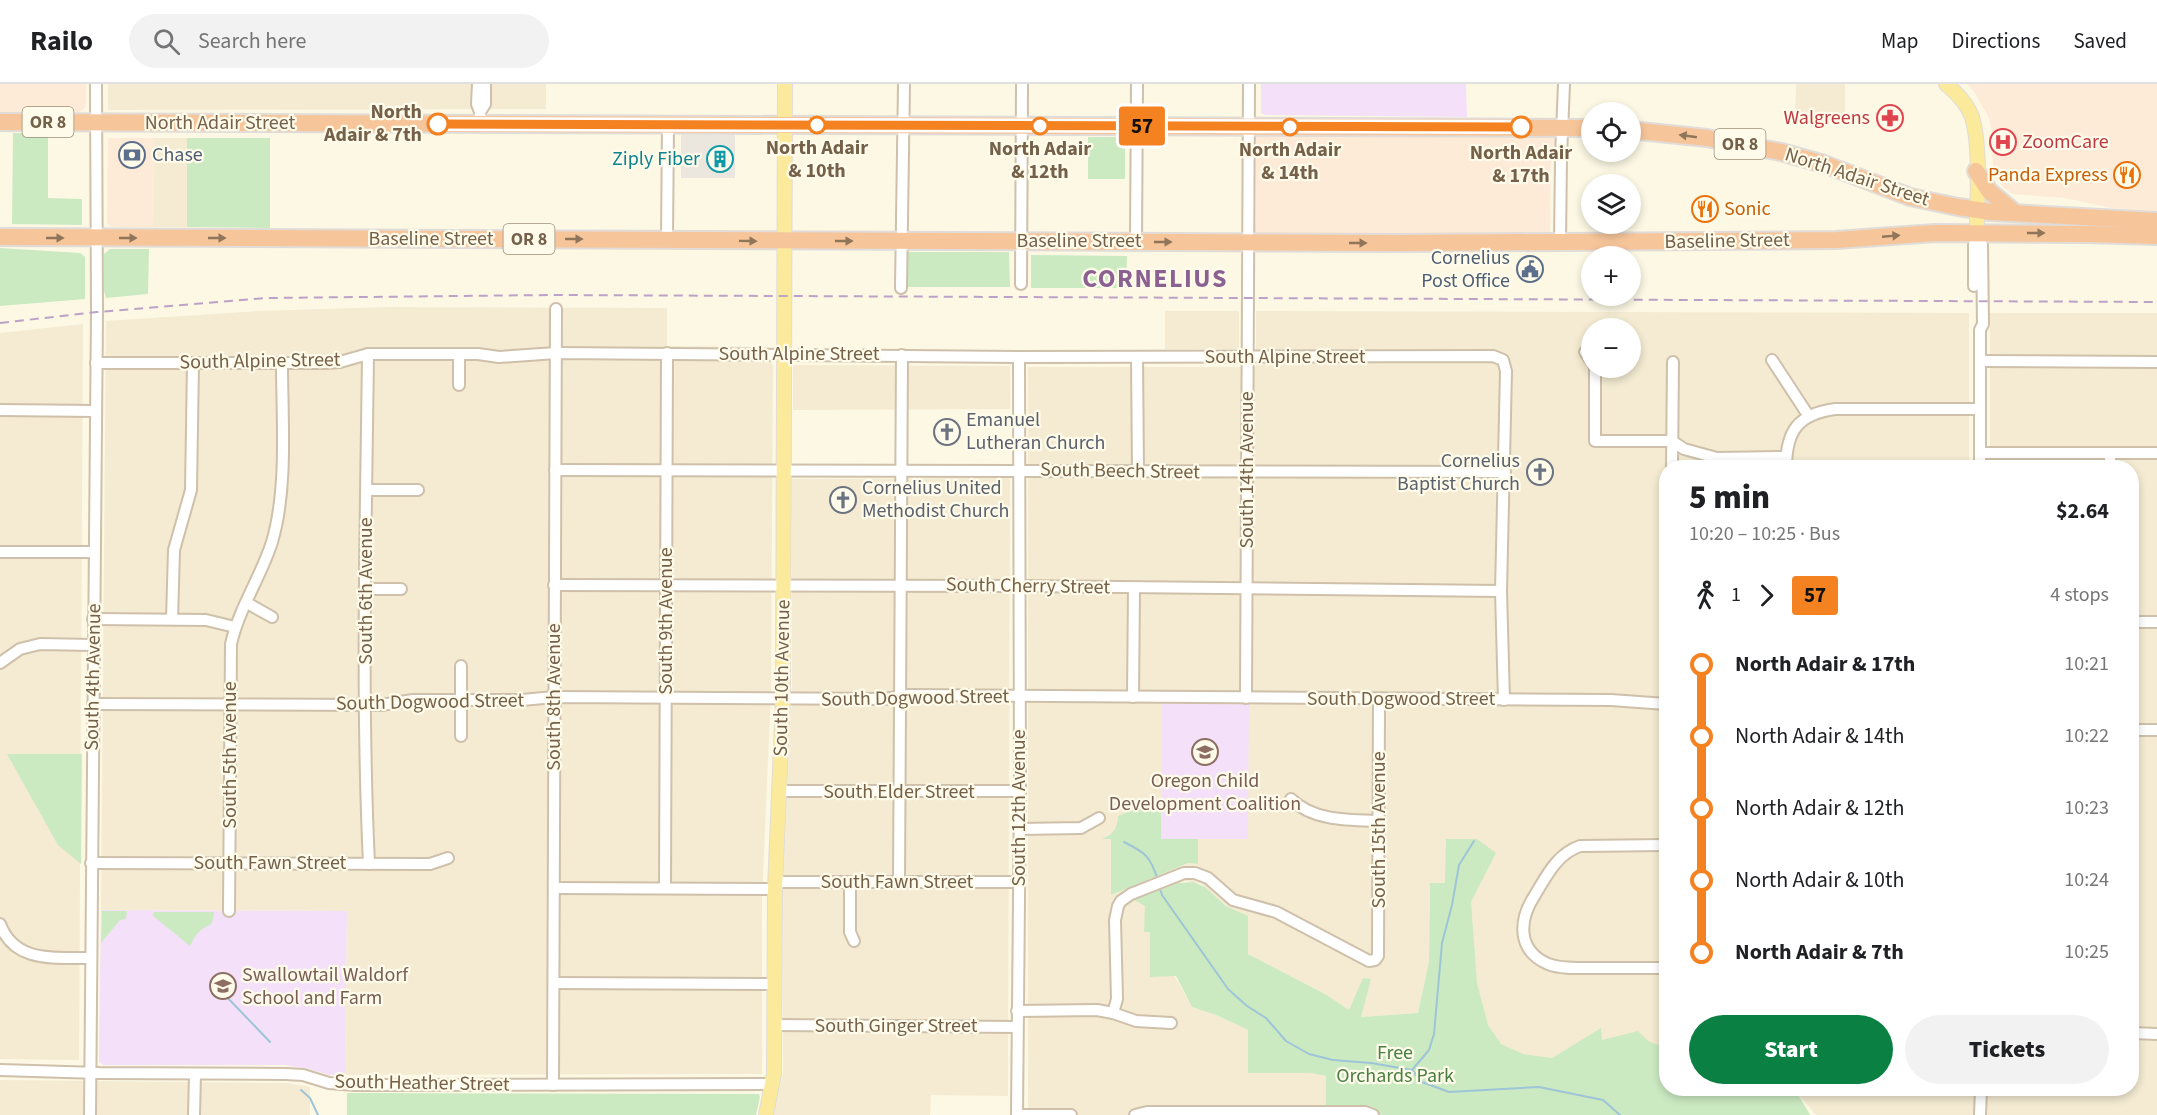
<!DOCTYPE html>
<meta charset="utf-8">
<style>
:root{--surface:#fff;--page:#f2f2f2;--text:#202124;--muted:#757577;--line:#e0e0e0;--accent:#0b8043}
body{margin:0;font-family:"Source Sans 3",sans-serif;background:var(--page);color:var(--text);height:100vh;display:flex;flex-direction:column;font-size:22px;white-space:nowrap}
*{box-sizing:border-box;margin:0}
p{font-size:20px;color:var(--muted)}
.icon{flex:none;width:33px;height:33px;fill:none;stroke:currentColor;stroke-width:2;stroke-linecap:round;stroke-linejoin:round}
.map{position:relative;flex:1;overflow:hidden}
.panel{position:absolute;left:1659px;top:376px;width:480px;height:636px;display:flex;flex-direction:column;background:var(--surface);border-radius:24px;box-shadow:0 3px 9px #0003}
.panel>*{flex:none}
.badge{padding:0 12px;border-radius:4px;font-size:21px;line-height:39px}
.controls{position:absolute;left:1581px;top:18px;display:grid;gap:12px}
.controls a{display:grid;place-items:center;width:60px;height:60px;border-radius:50%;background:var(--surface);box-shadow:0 3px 9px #0003;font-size:30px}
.map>.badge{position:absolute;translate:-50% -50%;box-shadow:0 0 0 3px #fff}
.legs{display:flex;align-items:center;gap:9px;height:66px;padding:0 30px;font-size:20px}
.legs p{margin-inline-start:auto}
.head{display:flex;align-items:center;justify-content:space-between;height:102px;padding:0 30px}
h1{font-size:33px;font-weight:800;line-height:45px}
.button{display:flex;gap:12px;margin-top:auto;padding:12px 30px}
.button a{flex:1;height:69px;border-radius:36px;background:var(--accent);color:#fff;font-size:24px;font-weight:800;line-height:69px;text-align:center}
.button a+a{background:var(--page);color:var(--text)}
ul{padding:0 30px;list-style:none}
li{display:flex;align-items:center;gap:21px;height:72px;font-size:22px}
li i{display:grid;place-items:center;width:9px;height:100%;margin:0 8px;background:currentColor}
li i::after{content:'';width:15px;height:15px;margin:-8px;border:4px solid;border-radius:50%;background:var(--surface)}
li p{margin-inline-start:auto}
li:first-child i{background:linear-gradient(#0000 50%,currentColor 0)}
li:last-child i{background:linear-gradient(currentColor 50%,#0000 0)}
header{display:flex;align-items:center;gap:36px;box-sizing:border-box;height:84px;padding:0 30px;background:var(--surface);border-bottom:2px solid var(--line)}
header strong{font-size:28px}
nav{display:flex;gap:33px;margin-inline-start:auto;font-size:21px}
.search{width:420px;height:54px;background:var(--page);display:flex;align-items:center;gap:15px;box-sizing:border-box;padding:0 21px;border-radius:33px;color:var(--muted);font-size:22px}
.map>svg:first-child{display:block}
</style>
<header>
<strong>Railo</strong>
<div class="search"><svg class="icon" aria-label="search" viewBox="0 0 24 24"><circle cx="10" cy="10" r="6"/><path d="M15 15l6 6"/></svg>Search here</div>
<nav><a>Map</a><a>Directions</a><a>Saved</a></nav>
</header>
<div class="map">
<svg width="2157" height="1031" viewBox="0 0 2157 1031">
<rect width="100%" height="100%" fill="#fcf8e4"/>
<!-- residential -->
<g fill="#f4ebd2" fill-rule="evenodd">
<path d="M108 0H546V25L108 26Z"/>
<path d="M1796 0H1845V35L1795 34Z"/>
<path d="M154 54H187V143H153Z"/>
<path d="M390 223 667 224V262L765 263 773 282 771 604 762 815V990L345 991 347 827 101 826 106 237 258 227Z"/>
<rect x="1165" y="227" width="74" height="38"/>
<path d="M1256 227 1969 229V384H1666V989H1444L1430 800 1429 877 1418 929 1360 933 1363 894 1350 927 1325 910 1248 870 1229 824 1201 800 1184 797 1135 817 1145 822V848H1150L1192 923 1216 931 1248 946 1310 989 1326 992V1022H1368L1375 1025 1381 1031H1028V283H1256ZM1592 244H1630V284H1592ZM1161 618 1248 755H1198V780L1188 779 1111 811V755L1104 754 1112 749 1117 743 1118 732 1144 721 1161 718Z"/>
<path d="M1990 229H2157V1031H1816L1794 1005H2132V384H1990Z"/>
<path d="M83 240 79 976 0 975V249Z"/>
<path d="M793 281 1010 282V325L793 326Z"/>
<path d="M1010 394 1008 1012 931 1011 930 1031H774L783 988V805L792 605V395Z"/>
<path d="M0 996 288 999 310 1003V1031H0Z"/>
</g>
<!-- commercial -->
<g fill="#fdead7">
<path d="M0 0H86V20L85 24 79 28H48L27 32H0Z"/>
<path d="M1967 0H2157V127L2112 124 2065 114 2013 110 2004 104 1997 96 1993 85 1992 47 1989 34 1975 9Z"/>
<path d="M1551 49 1555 54V60L1551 65 1550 148 1546 152 1537 150 1269 149 1265 152H1256L1253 147 1256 138V64L1253 60 1254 50Z"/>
<path d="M108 54H154L153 143H111L107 139Z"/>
</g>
<!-- industrial -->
<rect fill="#ece7de" x="681" y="51" width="54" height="43"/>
<!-- education -->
<g fill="#f4e1f9">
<path d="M1261 0H1466L1467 33 1265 31 1261 29Z"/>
<path d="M1161 618H1249L1248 755H1161Z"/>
<path d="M101 826 347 827 345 991H329L308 985 284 981H103L99 978Z"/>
</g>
<!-- green -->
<g fill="#cbeac2">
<path d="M13 49H48V114L82 115V141L12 140Z"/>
<rect x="1088" y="53" width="37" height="42"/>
<path d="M187 54H270V144L187 143Z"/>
<path d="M0 164 80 169 85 173V215L0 222Z"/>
<path d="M110 165H149L148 210 106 214 104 207V170Z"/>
<path d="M908 168H1009L1010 203H908Z"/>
<path d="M1031 171 1127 172 1126 204H1031Z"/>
<path d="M7 670H82L81 780 58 761Z"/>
<path d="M1161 718V755H1198V780L1188 779 1111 811V755H1101C1112 752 1118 744 1118 732L1144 721Z"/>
<path d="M1446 755H1477L1496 769 1471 818 1477 899 1488 941 1501 960 1523 970 1552 974 1601 944 1602 956 1638 947 1648 957 1666 964V1005H1795L1810 1031H1381C1369 1017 1344 1022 1326 1022V992L1310 989H1248V946L1216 931 1192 923 1176 892 1150 893V848H1144L1145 822 1134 816 1178 799 1193 798 1205 803 1226 822 1248 832V870L1325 910 1349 926 1363 894 1371 895 1361 933 1418 929 1429 877 1430 799H1445Z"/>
<path d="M102 827H127L126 835 120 836 101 859Z"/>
<path d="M154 828H214C213 846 208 838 199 848 195 851 192 858 190 862L153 832Z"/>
<path d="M347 1009 759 1010 760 1013 756 1031H347Z"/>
</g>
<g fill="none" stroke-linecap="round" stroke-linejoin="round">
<!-- stream -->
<g stroke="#9ec4d8" stroke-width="2">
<path d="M1124 758C1146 769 1150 772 1158 796"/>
<path d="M1159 802 1162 811 1228 905 1247 922 1266 934 1286 957 1309 970 1333 976 1371 979 1412 986 1422 998 1449 1008 1539 1003 1603 1016 1620 1031"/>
<path d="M223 909 270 958"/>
<path d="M1412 986 1429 966 1434 950 1442 859 1452 821 1459 781 1474 757"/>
<path d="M301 1006 310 1014 318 1031"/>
</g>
<defs>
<g id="minor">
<path d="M478 0 477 20 480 28"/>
<path d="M480 40V28L485 20V0"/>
<path d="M1977 149 1982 161 1983 240 1980 246V384"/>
<path d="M667 156 668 40"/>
<path d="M1136 158 1137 0"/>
<path d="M1560 159 1561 73 1564 0"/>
<path d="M1021 200 1022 0"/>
<path d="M1974 202V161L1977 149"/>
<path d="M901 204 904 0"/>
<path d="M1585 268 1592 278"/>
<path d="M368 270C366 440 361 610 369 780"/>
<path d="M459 270V301"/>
<path d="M1137 273 1138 388"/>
<path d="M1772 276 1808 331"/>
<path d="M1981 277 2157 278"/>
<path d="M96 279H325L340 278 368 270H478L499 273 556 269 1019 273 1493 272 1503 276 1506 287 1501 507 1504 616"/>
<path d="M1595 284V357H1672L1684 365 1717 374 1786 373"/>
<path d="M0 326 96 327"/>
<path d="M1980 369H2157"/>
<path d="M2110 369V384"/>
<path d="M1672 384 1673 278"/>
<path d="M1786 384C1786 347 1798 330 1835 325H1980"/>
<path d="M555 386 1505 388"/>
<path d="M367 406H418"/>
<path d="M0 468H94"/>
<path d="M554 501 1019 502 1501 507"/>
<path d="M366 505H401"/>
<path d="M247 519 272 533"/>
<path d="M93 535 206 536 235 543"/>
<path d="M172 535 174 466 191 406 193 279"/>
<path d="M2132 538H2157"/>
<path d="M0 579 20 565 40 560 93 561"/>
<path d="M1133 613 1134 504"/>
<path d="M1246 614 1249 0"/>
<path d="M93 620 381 621 413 616H522L554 613 885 615 909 611 1611 616 1666 620"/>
<path d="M2132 646H2157"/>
<path d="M461 652V582"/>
<path d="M779 707H1020"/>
<path d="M1291 715C1313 737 1349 736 1379 737"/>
<path d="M1019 745 1081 744 1099 734"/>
<path d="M1666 761 1580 762C1557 770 1547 791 1535 811 1519 835 1516 866 1548 880 1561 885 1579 884 1593 884 1618 884 1642 884 1666 884"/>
<path d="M91 779 430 780 448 774"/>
<path d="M775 798H1019"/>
<path d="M899 798 902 271"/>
<path d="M850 799V848L854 857"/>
<path d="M554 804 775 805"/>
<path d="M665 804 667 269"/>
<path d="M229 827 231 560C239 524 261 493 272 458 288 404 282 335 282 279"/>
<path d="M0 840C15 880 55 873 91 874"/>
<path d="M554 899 775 900"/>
<path d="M1017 927 1097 926 1113 929 1136 937 1171 939"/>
<path d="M1113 929 1117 915 1115 836 1118 822 1121 817 1131 810 1184 789H1195L1208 794 1233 816 1276 828 1369 877 1375 876 1378 872 1379 615"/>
<path d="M775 941 1017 943"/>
<path d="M2132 949 2157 950"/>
<path d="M0 986 99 989 286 990 303 991 329 999 355 1001 772 1000"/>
<path d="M553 1001 556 225"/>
<path d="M90 1031 97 228 96 0"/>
<path d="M194 1031 195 990"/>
<path d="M1017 1031 1020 707 1019 273"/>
<path d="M1017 1031H1071"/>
<path d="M1135 1031 1147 1028H1365L1373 1031"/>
<path d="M1980 1031 1981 1005"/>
</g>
<g id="major">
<path d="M1946 0C1957 9 1967 19 1972 33 1981 62 1977 117 1977 149"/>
<path d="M766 1031 774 990 775 805 783 615 785 0"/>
</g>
<g id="highway">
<path d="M0 38 1592 44"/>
<path d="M1630 46 1707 54 1781 68 1824 80 1910 113 1958 123 1991 128 2157 137"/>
<path d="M1976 87 1989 107 2015 129"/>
<path d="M0 153 1398 159 1836 156 1935 149 2087 150 2157 152"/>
</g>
</defs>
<!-- minor casing -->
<use href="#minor" stroke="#cec0aa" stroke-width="14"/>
<!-- major casing -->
<use href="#major" stroke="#e1dcd7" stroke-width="16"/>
<!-- highway casing -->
<use href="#highway" stroke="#e1dcd7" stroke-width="20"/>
<!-- minor -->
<use href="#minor" stroke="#fff" stroke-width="10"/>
<!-- major -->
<use href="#major" stroke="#fbea9c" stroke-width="14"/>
<!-- highway -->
<use href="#highway" stroke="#f7c59a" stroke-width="16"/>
<!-- rail -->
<path stroke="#bca2c6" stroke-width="2" stroke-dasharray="9 6" stroke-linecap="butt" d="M0 239 97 228 267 214 553 211 2157 218"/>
</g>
<!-- one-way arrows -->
<defs><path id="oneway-solid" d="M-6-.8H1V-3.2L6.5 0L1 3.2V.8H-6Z" transform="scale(1.5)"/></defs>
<g fill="#8f7559">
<use href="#oneway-solid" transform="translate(1688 52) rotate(-172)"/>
<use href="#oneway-solid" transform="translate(2036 149)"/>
<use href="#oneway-solid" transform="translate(1891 152) rotate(-5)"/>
<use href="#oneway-solid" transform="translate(55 154)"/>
<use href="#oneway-solid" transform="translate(128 154)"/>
<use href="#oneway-solid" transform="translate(217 154)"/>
<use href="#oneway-solid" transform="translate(574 155)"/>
<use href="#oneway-solid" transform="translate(748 157) rotate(1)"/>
<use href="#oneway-solid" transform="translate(844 157)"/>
<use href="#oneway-solid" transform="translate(1163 158)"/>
<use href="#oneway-solid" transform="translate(1358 159)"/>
</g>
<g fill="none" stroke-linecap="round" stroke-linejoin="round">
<defs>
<path id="line-1" d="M438 40 1521 43"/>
</defs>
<!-- line-1 casing -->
<use href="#line-1" stroke="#fff" stroke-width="14"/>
<!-- line-1 -->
<use href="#line-1" stroke="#f58220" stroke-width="9"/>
</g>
<!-- icons -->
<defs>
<symbol id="pharmacy-ring" viewBox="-11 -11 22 22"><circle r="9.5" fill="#fffbea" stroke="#e0444e" stroke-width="1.5"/><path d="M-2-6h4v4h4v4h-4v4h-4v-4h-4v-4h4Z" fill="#e0444e"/></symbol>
<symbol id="hospital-ring" viewBox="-11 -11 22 22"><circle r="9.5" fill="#fffbea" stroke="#e0444e" stroke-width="1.5"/><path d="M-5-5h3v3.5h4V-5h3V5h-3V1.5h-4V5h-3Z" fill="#e0444e"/></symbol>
<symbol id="bank-ring" viewBox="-11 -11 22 22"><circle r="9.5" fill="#fffbea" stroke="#5c6f8a" stroke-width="1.5"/><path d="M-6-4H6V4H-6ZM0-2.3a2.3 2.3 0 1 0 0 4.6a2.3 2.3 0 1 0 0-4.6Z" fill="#5c6f8a"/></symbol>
<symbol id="building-ring" viewBox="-11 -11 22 22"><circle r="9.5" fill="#fffbea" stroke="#0f9aa8" stroke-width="1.5"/><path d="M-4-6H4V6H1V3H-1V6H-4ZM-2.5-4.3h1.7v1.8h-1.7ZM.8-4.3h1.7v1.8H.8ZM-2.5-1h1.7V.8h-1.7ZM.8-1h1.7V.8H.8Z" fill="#0f9aa8"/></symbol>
<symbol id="restaurant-ring" viewBox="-11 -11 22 22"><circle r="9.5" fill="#fffbea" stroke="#e8710a" stroke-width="1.5"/><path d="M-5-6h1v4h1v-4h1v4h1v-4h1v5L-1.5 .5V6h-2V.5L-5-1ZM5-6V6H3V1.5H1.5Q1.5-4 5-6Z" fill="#e8710a"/></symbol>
<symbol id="civic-ring" viewBox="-11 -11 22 22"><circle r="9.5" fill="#fffbea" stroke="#5c6f8a" stroke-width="1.5"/><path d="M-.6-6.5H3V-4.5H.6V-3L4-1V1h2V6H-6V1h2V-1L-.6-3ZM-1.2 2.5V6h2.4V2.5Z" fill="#5c6f8a"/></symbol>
<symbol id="church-ring" viewBox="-11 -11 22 22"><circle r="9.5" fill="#fffbea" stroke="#6b7280" stroke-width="1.5"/><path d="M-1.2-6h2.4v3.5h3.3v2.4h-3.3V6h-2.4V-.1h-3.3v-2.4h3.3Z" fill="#6b7280"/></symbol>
<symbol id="school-ring" viewBox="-11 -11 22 22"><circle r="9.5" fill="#fffbea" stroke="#8d6e63" stroke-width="1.5"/><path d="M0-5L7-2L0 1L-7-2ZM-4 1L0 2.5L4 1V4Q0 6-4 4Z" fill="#8d6e63"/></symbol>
</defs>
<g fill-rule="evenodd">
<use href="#pharmacy-ring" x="1875" y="19" width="30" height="30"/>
<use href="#hospital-ring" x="1988" y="43" width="30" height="30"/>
<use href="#bank-ring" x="117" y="56" width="30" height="30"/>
<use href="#building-ring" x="705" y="60" width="30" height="30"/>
<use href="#restaurant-ring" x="2112" y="76" width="30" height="30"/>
<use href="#restaurant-ring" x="1690" y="110" width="30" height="30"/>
<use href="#civic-ring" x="1515" y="170" width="30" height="30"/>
<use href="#church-ring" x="932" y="333" width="30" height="30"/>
<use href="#church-ring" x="1525" y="373" width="30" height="30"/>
<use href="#church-ring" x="828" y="401" width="30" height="30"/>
<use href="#school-ring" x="1190" y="653" width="30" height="30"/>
<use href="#school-ring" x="208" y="887" width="30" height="30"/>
</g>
<!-- markers -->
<g fill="#fff" stroke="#f58220" stroke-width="3">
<circle cx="438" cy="40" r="10"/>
<circle cx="817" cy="41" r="8"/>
<circle cx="1040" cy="42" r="8"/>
<circle cx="1290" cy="43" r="8"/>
<circle cx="1521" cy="43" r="10"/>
</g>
<g text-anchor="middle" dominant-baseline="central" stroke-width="4.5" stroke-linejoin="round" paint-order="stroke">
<!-- shield labels -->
<g fill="#fffbea" stroke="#9e8f79" stroke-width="1.5">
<rect x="22.5" y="23" width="51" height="30" rx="4.5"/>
<rect x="1714.5" y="45" width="51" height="30" rx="4.5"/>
<rect x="503.5" y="140" width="51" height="30" rx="4.5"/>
</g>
<g font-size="18" font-weight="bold" fill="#756149">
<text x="48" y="38">OR 8</text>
<text x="1740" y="60">OR 8</text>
<text x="529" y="155">OR 8</text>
</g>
<!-- stop labels -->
<g font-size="20" font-weight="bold" fill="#756149" stroke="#fffbea">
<text x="422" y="28" text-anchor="end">North<tspan x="422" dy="23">Adair &amp; 7th</tspan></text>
<text x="817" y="64">North Adair<tspan x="817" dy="23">&amp; 10th</tspan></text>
<text x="1040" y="65">North Adair<tspan x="1040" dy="23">&amp; 12th</tspan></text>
<text x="1290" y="66">North Adair<tspan x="1290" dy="23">&amp; 14th</tspan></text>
<text x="1521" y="69">North Adair<tspan x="1521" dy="23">&amp; 17th</tspan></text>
</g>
<!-- health labels -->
<g font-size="20" fill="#be3a42" stroke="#fffbea" text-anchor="end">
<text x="1870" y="34">Walgreens</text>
<text x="2022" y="58" text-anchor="start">ZoomCare</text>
</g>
<!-- street labels -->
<g font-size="20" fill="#756149" stroke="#fffbea">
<text x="220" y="39">North Adair Street</text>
<text transform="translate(1857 93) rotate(18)">North Adair Street</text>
<text x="431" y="155">Baseline Street</text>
<text x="1079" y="157">Baseline Street</text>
<text transform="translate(1727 157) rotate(-1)">Baseline Street</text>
<text x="799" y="270">South Alpine Street</text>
<text x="1285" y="273">South Alpine Street</text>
<text transform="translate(260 277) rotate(-1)">South Alpine Street</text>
<text transform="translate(1247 386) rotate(-90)">South 14th Avenue</text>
<text transform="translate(1120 387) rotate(1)">South Beech Street</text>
<text transform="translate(1028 502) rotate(1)">South Cherry Street</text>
<text transform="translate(366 507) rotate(-90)">South 6th Avenue</text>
<text transform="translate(666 537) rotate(-90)">South 9th Avenue</text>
<text transform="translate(93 593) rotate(-89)">South 4th Avenue</text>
<text transform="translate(782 594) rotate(-89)">South 10th Avenue</text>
<text transform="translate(554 613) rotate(-90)">South 8th Avenue</text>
<text transform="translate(915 614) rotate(-1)">South Dogwood Street</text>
<text x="1401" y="615">South Dogwood Street</text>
<text transform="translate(430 618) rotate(-1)">South Dogwood Street</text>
<text transform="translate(230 671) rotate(-90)">South 5th Avenue</text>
<text x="899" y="708">South Elder Street</text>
<text transform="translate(1019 724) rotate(-90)">South 12th Avenue</text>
<text transform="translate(1379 746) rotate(-90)">South 15th Avenue</text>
<text x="270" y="779">South Fawn Street</text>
<text x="897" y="798">South Fawn Street</text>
<text x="896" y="942">South Ginger Street</text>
<text transform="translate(422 999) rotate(1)">South Heather Street</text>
</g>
<!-- service labels -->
<g font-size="20" fill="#4e5e75" stroke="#fffbea" text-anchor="start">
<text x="152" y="71">Chase</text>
<text x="1510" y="174" text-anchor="end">Cornelius<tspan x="1510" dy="23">Post Office</tspan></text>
</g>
<!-- culture labels -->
<g font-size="20" fill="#0d838f" stroke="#fffbea" text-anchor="end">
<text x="700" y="75">Ziply Fiber</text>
</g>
<!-- food labels -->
<g font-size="20" fill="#c56008" stroke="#fffbea" text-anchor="end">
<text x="2108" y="91">Panda Express</text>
<text x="1724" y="125" text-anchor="start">Sonic</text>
</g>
<!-- worship labels -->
<g font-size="20" fill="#5b616d" stroke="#fffbea" text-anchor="start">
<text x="966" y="336">Emanuel<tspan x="966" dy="23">Lutheran Church</tspan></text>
<text x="1520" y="377" text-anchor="end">Cornelius<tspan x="1520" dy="23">Baptist Church</tspan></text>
<text x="862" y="404">Cornelius United<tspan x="862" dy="23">Methodist Church</tspan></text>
</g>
<!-- education labels -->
<g font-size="20" fill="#785e54" stroke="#fffbea">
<text x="1205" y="697">Oregon Child<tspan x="1205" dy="23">Development Coalition</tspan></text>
<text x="242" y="891" text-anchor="start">Swallowtail Waldorf<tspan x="242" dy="23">School and Farm</tspan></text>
</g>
<!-- park labels -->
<g font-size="20" fill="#4a8044" stroke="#fffbea">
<text x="1395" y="969">Free<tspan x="1395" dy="23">Orchards Park</tspan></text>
</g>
<!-- district labels -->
<g font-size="26" font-weight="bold" letter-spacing="1.5" fill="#8b6191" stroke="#fffbea">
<text x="1155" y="194">CORNELIUS</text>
</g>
</g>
</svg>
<div class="controls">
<a><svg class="icon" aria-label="locate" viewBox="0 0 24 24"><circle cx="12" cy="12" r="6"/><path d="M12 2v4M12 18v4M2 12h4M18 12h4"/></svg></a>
<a><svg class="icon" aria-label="layers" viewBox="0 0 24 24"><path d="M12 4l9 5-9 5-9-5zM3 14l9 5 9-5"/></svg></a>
<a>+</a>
<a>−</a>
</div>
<b class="badge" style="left:1142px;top:42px;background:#f58220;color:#111">57</b>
<section class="panel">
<div class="head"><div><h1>5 min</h1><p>10:20 – 10:25 · Bus</p></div><b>$2.64</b></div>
<div class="legs"><svg class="icon" aria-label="walk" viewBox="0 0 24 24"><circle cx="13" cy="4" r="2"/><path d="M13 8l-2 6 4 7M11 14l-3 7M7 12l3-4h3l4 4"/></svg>1<svg class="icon" aria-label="forward" viewBox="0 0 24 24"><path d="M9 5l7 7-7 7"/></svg><b class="badge" style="background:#f58220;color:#111">57</b><p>4 stops</p></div>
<ul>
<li><i style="color:#f58220"></i><b>North Adair &amp; 17th</b><p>10:21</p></li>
<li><i style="color:#f58220"></i><span>North Adair &amp; 14th</span><p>10:22</p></li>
<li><i style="color:#f58220"></i><span>North Adair &amp; 12th</span><p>10:23</p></li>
<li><i style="color:#f58220"></i><span>North Adair &amp; 10th</span><p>10:24</p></li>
<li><i style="color:#f58220"></i><b>North Adair &amp; 7th</b><p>10:25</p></li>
</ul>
<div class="button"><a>Start</a><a>Tickets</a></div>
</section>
</div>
